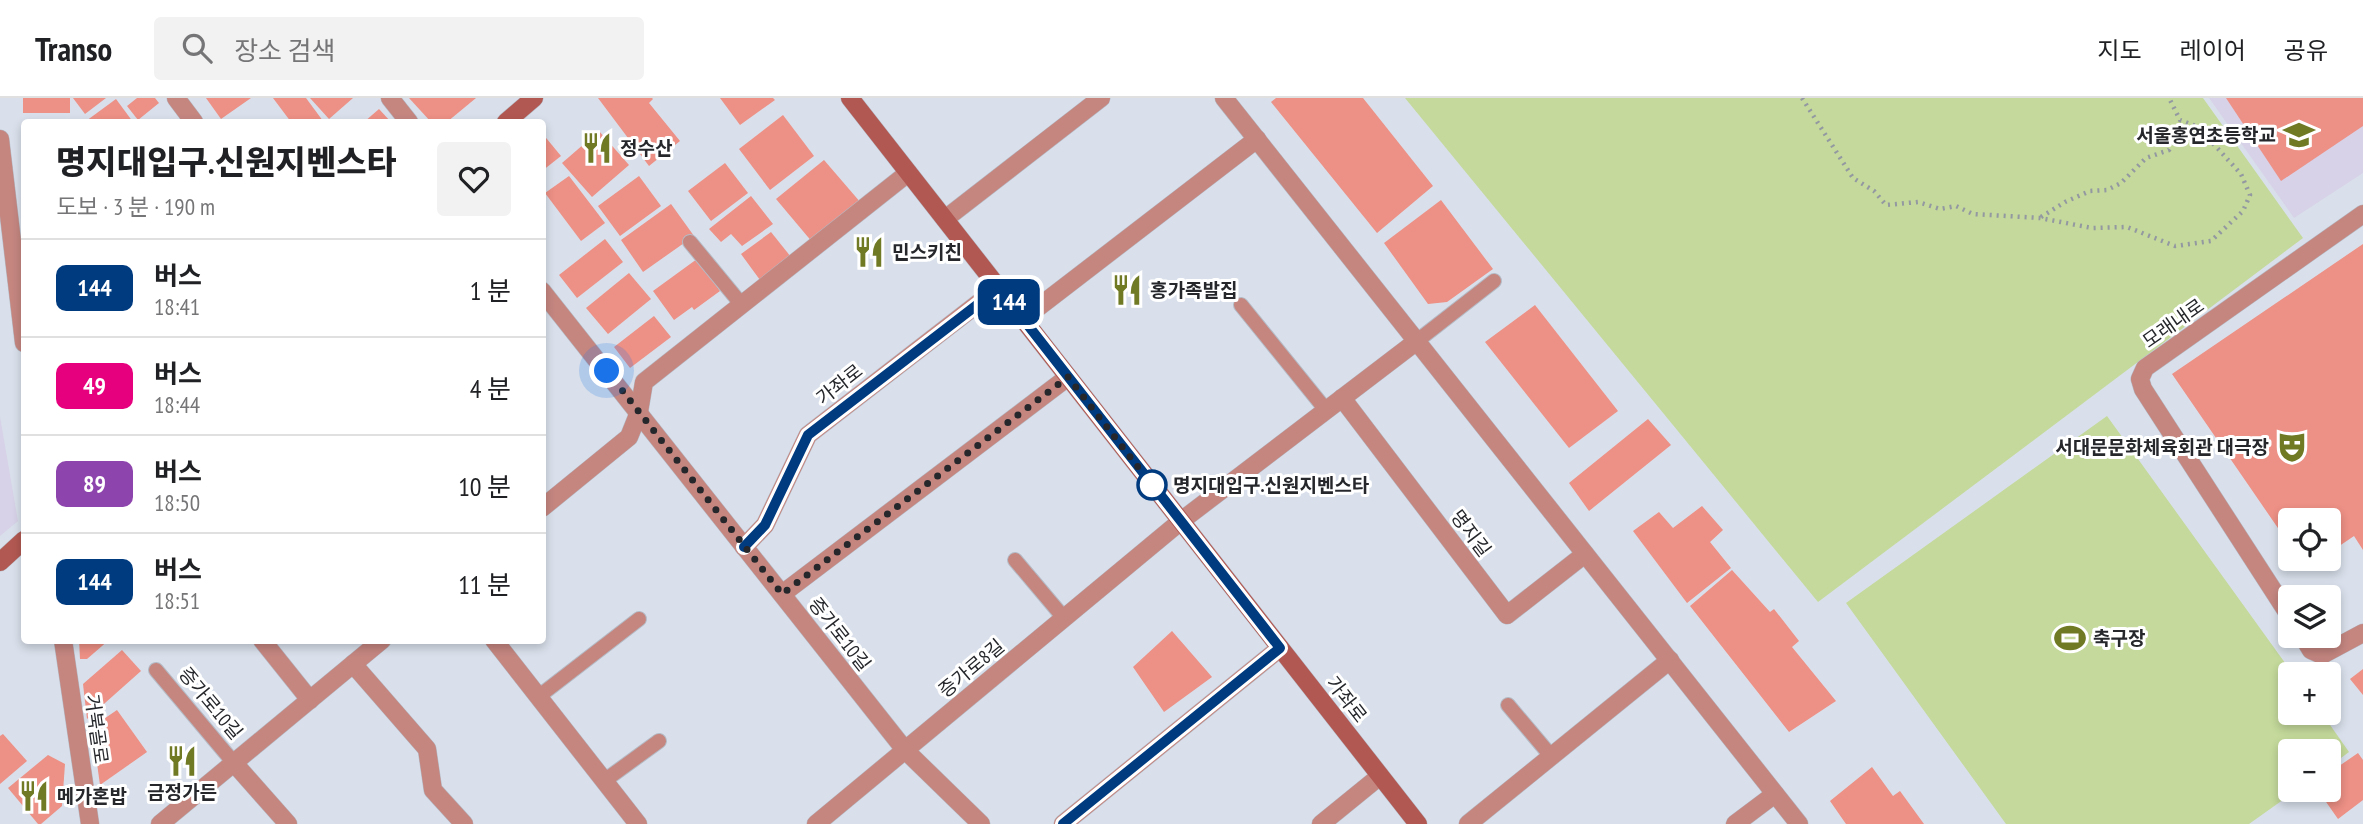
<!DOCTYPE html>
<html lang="ko">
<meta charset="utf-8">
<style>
:root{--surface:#fff;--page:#f2f2f2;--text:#202124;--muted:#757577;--line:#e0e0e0}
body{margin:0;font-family:"PT Sans Narrow","Noto Sans KR",sans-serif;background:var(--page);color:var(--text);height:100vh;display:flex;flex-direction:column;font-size:26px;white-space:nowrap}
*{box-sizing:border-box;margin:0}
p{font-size:23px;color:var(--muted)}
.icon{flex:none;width:38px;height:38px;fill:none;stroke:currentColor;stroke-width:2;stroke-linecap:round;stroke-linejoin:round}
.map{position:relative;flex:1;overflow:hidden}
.side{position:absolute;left:21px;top:21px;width:525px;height:525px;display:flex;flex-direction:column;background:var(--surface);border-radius:7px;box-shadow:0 4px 10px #0003}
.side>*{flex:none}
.badge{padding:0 14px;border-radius:10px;font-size:24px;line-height:46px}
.tools{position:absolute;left:2278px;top:410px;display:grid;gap:14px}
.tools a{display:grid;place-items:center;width:63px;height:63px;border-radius:7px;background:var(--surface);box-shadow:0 4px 10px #0003;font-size:35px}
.you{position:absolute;width:35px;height:35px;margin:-18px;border:5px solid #fff;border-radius:50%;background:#1a73e8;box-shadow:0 0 0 10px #1a73e833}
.map>.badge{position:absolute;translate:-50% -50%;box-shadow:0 0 0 4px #fff}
.round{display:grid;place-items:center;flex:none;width:74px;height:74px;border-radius:7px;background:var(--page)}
.overview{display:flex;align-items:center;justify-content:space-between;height:119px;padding:0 35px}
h1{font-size:33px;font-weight:800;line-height:52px}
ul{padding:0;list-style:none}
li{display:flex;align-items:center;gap:21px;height:98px;padding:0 35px;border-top:2px solid var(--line)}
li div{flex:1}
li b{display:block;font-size:26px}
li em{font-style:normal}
li .badge{min-width:77px;font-weight:700;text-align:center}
header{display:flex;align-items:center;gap:42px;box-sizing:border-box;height:98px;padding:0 35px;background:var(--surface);border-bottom:2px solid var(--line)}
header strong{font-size:33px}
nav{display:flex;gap:38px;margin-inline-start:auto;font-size:24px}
.search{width:490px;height:63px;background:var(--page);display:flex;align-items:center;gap:18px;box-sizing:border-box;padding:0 24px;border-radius:7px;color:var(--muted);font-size:26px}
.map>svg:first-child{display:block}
</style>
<header>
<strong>Transo</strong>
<div class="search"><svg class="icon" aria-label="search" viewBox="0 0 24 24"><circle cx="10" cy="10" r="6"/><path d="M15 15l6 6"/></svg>장소 검색</div>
<nav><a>지도</a><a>레이어</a><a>공유</a></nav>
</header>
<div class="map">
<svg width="2363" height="726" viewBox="0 0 2363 726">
<rect width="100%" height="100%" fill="#d9e0eb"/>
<!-- education -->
<g fill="#d7d2e7">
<path d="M2209 0H2363V75L2294 120Z"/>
<path d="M0 318 18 423 0 438Z"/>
</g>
<!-- green -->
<g fill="#c4d99b">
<path d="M1405 0H2203L2303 140 1818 504Z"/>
<path d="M2107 318 2293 576H2291V614H2321L2349 654 2329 669V653H2291V691H2298L2249 726H2006L1846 505Z"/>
</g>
<!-- building -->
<g fill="#ed9085">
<rect x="23" y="0" width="47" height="15"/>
<path d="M73 0H106L85 16Z"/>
<path d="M137 0H155L159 5 138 22 127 8Z"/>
<path d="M206 0H251L221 21Z"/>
<path d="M273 0H306L323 23 291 24Z"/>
<path d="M310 0H353L329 21Z"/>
<path d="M409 0H476L447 24H431Z"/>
<path d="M598 0H652L653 1 649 5 680 43 649 68Z"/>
<path d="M720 0H773L775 2 740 27Z"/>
<path d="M1276 0H1363L1433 88 1377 135 1271 4Z"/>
<path d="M2226 0H2363V28L2281 83Z"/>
<path d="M116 1 133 24H87L86 23Z"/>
<path d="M379 11 391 24H364Z"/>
<path d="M783 17 814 58 770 92 739 51Z"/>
<path d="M599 33 629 67 592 99 562 65Z"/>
<path d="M542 35 561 58 542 73Z"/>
<path d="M824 62 861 105 813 145 776 101Z"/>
<path d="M725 65 748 95 711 123 688 93Z"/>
<path d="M569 78 605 125 581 143 545 95Z"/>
<path d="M639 78 661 108 620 138 598 108Z"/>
<path d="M751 98 773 126 742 148 731 136 721 144 709 131Z"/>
<path d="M1441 102 1493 171 1447 204 1428 206 1384 145Z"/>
<path d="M671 106 694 138 643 174 621 142Z"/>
<path d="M771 134 791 159 760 182 741 156Z"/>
<path d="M605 141 623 164 577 200 559 177Z"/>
<path d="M2363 146V452L2354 438 2329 455V422H2291V449L2172 276Z"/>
<path d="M697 161 720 193 694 212 692 209 674 222 653 193Z"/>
<path d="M629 175 651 201 608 236 586 210Z"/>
<path d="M1535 207 1618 313 1569 350 1485 244Z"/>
<path d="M654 218 671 239 630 270 614 249Z"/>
<path d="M1648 321 1671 347 1589 413 1569 385Z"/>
<path d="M1702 408 1723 432 1710 444 1731 470 1687 505 1633 433 1659 414 1673 430Z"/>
<path d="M2298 460H2321L2306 471Z"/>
<path d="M1732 472 1770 514 1774 511 1799 543 1792 549 1836 603 1789 634 1690 508Z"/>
<path d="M1172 533 1212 579 1164 614 1133 569Z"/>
<path d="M79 542H109L87 561H80Z"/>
<path d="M122 552 141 573 87 621 83 586Z"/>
<path d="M2363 571V597L2350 581Z"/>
<path d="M117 612 147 654 100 687 92 629Z"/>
<path d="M3 636 27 663 0 686V638Z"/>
<path d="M2358 655 2363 662V702L2338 721 2317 691H2329V675Z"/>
<path d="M48 657 65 666 62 708 41 726H38L8 690Z"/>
<path d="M1872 669 1893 698 1900 693 1924 726H1846L1830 703Z"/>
</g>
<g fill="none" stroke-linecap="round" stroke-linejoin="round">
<defs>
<g id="lane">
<path d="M690 144 742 207"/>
<path d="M1241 207 1326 312"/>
<path d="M1417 243 1494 183"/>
<path d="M1015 462 1064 520"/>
<path d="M156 572 234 665"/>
<path d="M538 599 639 521"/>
<path d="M1508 607 1551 658"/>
<path d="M604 683 659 643"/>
</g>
<g id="street">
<path d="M176 0 194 24"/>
<path d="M390 0 409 24"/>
<path d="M1224 0 1799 726"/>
<path d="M0 41 24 245"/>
<path d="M945 121 1101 0"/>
<path d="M542 193 905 652 981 726"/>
<path d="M1023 221 1257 41"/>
<path d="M1342 300 1507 517 1585 456"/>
<path d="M542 410 629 339 639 314 644 284 908 75"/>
<path d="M744 449 765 427 808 337 998 190"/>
<path d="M782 496 1068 279"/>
<path d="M2291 520 2143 291 2140 281 2145 270 2363 116"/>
<path d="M2302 537 2311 552 2322 557 2363 535"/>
<path d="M63 542 90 726"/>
<path d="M262 542 310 602"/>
<path d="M494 542 638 726"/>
<path d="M353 566 427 651 433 692 464 726"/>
<path d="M234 665 288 726"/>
<path d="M160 726 382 542"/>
<path d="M816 726 1181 423 1417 243"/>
<path d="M1063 726 1280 550"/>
<path d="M1321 726 1380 678"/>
<path d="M1468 726 1670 562"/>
<path d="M1735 726 1775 696"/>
</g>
<g id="secondary">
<path d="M850 0 1418 726"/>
<path d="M506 24 534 0"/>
<path d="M0 464 24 442"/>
</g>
</defs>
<!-- lane casing -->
<use href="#lane" stroke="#b5bbc5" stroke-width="16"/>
<!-- street casing -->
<use href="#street" stroke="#b5bbc5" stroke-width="19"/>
<!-- secondary casing -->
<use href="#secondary" stroke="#b5bbc5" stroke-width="19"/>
<!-- path -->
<g stroke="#9398a1" stroke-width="4.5" stroke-dasharray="2 5" stroke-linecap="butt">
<path d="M1802 0 1853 80 1874 93 1886 107 1918 104 1940 111 1956 108 1973 116 2040 120 2092 130 2127 129 2175 148 2211 143 2243 113 2250 97 2241 76 2198 29 2180 22 2169 0"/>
<path d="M2041 119 2065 104 2090 93 2107 92 2121 85 2146 60 2169 52 2186 25"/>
</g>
<!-- lane -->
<use href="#lane" stroke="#c58680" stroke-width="14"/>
<!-- street -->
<use href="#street" stroke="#c58680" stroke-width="18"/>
<!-- secondary -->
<use href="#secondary" stroke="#b25852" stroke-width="18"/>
</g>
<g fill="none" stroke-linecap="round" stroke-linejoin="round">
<defs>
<path id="line" d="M744 449 765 427 808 337 999 190 1280 550 1063 726"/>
</defs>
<!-- line casing -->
<use href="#line" stroke="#fff" stroke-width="16"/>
<!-- line -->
<use href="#line" stroke="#003b80" stroke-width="10"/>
<!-- walk -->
<path stroke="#25272b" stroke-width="7" stroke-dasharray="0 12.6" d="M607 273 782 496 1068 279 1152 387"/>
</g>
<!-- icons -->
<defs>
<symbol id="school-bare" viewBox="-9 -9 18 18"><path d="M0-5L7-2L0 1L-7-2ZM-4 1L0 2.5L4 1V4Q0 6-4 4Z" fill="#707923" stroke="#fff" stroke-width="2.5" paint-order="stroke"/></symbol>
<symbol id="restaurant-bare" viewBox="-9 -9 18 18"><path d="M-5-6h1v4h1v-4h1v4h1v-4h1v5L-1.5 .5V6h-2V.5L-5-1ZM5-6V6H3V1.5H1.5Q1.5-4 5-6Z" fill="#707923" stroke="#fff" stroke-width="2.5" paint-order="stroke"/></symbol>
<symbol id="theatre-bare" viewBox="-9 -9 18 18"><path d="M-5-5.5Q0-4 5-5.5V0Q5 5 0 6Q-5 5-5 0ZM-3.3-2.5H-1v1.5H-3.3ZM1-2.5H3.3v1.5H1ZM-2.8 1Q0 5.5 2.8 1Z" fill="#707923" stroke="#fff" stroke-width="2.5" paint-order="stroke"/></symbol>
<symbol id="stadium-bare" viewBox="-9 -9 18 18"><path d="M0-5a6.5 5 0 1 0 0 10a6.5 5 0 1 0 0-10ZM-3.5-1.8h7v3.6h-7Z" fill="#707923" stroke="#fff" stroke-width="2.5" paint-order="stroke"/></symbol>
</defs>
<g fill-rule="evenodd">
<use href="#school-bare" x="2277" y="15" width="44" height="44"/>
<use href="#restaurant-bare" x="575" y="28" width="44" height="44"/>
<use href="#restaurant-bare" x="847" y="132" width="44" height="44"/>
<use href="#restaurant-bare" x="1105" y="170" width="44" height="44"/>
<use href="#theatre-bare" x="2270" y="327" width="44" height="44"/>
<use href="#stadium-bare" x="2048" y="518" width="44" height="44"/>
<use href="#restaurant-bare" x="160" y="641" width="44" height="44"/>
<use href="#restaurant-bare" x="12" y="676" width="44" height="44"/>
</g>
<!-- markers -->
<circle fill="#fff" stroke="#003b80" stroke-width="3.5" cx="1152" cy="387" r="14"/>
<g text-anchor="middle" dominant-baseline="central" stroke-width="6" stroke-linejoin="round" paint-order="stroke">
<!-- poi labels -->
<g font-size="19" font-weight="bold" fill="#25272b" stroke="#fff" text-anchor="start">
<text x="2276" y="37" text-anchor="end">서울홍연초등학교</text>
<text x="620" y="50">정수산</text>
<text x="892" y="154">민스키친</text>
<text x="1150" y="192">홍가족발집</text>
<text x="2269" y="349" text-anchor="end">서대문문화체육회관 대극장</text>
<text x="2093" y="540">축구장</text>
<text x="182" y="694" text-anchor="middle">금정가든</text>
<text x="57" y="698">메가혼밥</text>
</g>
<!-- street labels -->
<g font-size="19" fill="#25272b" stroke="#fff">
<text transform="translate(2173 225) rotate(-35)">모래내로</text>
<text transform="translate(839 286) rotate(-38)">가좌로</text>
<text transform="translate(1471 435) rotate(53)">명지길</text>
<text transform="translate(840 536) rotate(52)">증가로10길</text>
<text transform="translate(971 570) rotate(-40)">증가로8길</text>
<text transform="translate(1347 601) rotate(52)">가좌로</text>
<text transform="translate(211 605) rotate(50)">증가로10길</text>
<text transform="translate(97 631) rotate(82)">거북골로</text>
</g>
<!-- stop labels -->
<g font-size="19" font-weight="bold" fill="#25272b" stroke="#fff" text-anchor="start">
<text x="1173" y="387">명지대입구.신원지벤스타</text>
</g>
</g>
</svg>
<div class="tools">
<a><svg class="icon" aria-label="locate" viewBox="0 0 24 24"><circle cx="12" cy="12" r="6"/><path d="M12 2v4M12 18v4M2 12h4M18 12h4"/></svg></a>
<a><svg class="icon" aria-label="layers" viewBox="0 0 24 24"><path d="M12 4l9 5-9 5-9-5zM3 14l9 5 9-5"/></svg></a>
<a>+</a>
<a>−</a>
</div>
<div class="you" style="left:607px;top:273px"></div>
<b class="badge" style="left:1009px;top:204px;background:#003b80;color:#fff">144</b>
<section class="side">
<div class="overview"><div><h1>명지대입구.신원지벤스타</h1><p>도보 · 3 분 · 190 m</p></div><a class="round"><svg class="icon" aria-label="heart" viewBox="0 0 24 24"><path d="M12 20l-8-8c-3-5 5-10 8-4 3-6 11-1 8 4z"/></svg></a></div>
<ul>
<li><span class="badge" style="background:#003b80;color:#fff">144</span><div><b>버스</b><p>18:41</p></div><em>1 분</em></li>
<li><span class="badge" style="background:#e6007e;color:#fff">49</span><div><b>버스</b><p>18:44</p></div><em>4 분</em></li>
<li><span class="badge" style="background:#8e44ad;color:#fff">89</span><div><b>버스</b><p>18:50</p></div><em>10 분</em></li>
<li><span class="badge" style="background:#003b80;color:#fff">144</span><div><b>버스</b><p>18:51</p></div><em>11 분</em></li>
</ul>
</section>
</div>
